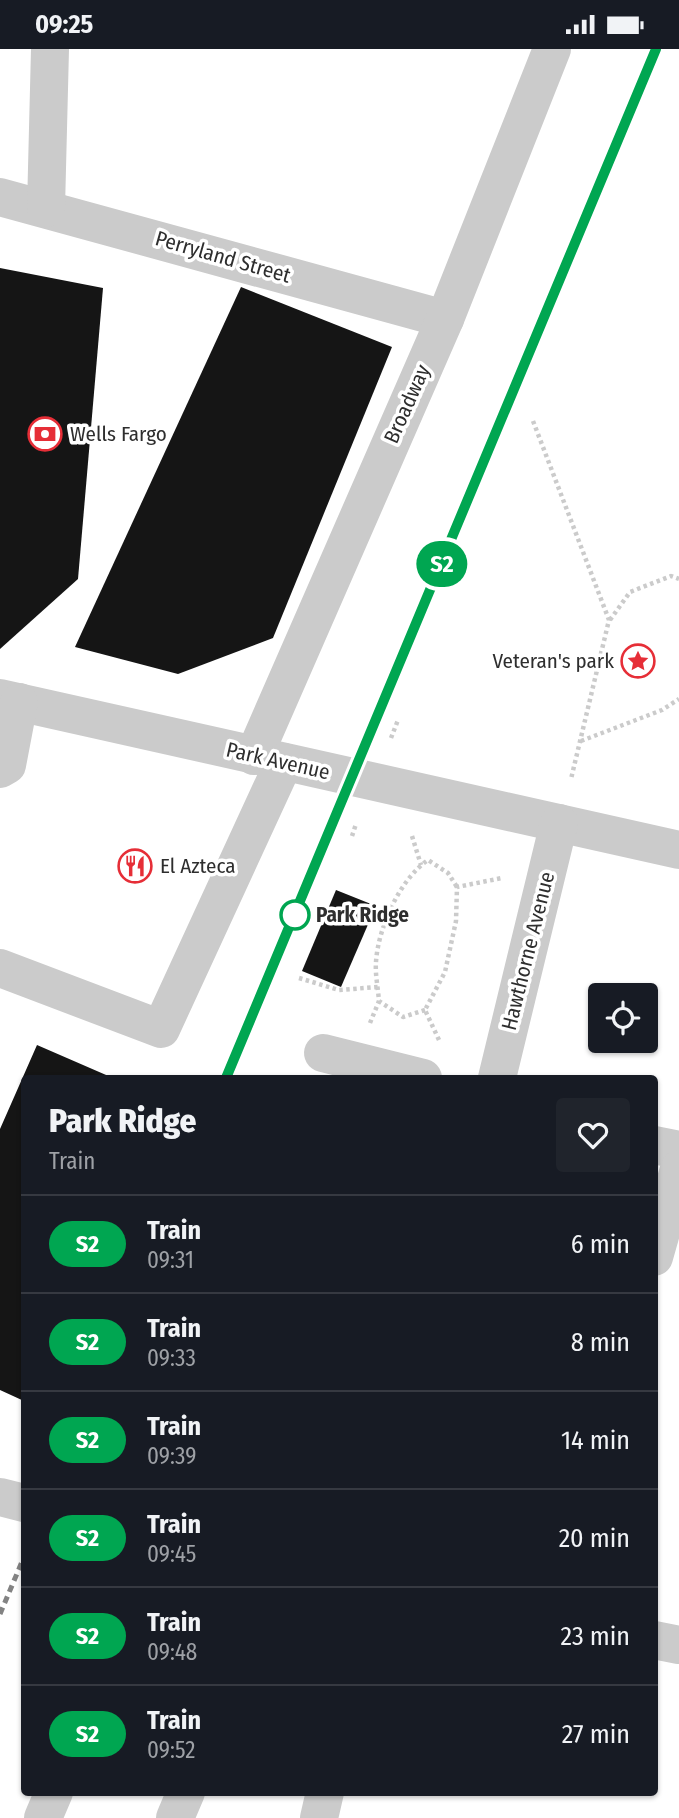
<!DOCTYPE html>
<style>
:root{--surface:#171b24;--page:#20242c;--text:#f1f3f6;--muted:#9ea1a6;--line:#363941}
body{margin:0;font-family:"Fira Sans Condensed",sans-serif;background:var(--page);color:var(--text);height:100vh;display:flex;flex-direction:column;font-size:26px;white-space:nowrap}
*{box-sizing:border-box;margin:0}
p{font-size:23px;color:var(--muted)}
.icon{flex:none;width:38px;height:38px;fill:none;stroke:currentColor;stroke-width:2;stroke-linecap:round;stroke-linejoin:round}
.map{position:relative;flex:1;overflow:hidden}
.drawer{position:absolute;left:21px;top:1026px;width:637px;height:721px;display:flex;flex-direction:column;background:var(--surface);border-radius:7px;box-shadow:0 2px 5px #0004}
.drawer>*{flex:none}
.badge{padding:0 14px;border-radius:23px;font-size:24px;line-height:46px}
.buttons{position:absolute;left:588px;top:934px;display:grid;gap:14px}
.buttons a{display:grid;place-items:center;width:70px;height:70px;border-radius:7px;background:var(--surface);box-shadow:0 2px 5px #0004;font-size:35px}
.map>.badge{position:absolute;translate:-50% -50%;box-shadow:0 0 0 4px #fff}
.round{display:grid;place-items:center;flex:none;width:74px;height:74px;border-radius:7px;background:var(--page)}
.head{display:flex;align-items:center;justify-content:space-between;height:119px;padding:0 28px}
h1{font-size:33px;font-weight:800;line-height:52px}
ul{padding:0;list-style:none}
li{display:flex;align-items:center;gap:21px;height:98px;padding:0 28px;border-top:2px solid var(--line)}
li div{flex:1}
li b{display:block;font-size:26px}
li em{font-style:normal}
li .badge{min-width:77px;font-weight:700;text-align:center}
.status{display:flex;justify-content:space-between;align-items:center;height:49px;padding:0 35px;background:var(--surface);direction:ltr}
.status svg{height:19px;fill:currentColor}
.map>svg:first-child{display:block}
</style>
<div class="status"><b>09:25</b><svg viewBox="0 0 49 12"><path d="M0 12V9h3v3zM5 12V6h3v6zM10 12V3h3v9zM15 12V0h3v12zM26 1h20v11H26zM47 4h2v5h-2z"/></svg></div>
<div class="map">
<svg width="679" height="1769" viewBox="0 0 679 1769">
<rect width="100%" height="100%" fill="#fff"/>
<!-- building -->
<g fill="#151515">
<path d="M0 219 103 239 78 530 0 600Z"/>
<path d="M241 238 392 298 273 589 178 625 75 598Z"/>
<path d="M336 841 376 857 341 938 302 922Z"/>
<path d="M37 996 113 1029H24V1352L0 1341V1080Z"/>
</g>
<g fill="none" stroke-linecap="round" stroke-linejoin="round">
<!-- path -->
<g stroke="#cbcbcb" stroke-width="4.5" stroke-dasharray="3.5 3.5" stroke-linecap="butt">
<path d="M533 372 609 571 571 730"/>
<path d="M610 571 630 543 671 527 679 530"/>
<path d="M391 689 398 671"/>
<path d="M581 692 662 661 679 650"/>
<path d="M352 787 356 775"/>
<path d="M412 787 421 816"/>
<path d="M299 929 339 941 378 938"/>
<path d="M425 961 403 968 379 952C378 939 375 925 376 913 378 879 400 830 428 811L448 824 457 838"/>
<path d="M370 974 379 952"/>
<path d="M439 991 425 961 445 923 456 872 457 838 502 829"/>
</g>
<!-- minor -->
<g stroke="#cbcbcb" stroke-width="38">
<path d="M0 148 445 270"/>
<path d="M46 159 50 0"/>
<path d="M0 649 679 801"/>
<path d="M254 707 445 270 552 0"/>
<path d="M0 720 7 716 19 653"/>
<path d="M0 919 161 980 284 713"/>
<path d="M323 1004 423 1029"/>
<path d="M497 1029 559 774"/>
<path d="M654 1096 679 1101"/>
<path d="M654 1208 679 1120"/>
<path d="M0 1448 24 1454"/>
<path d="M654 1591 679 1596"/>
<path d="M43 1769 54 1743"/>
<path d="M175 1769 186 1743"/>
<path d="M319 1769 325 1743"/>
</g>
<!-- rail -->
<g stroke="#838383" stroke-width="5" stroke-dasharray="7 5" stroke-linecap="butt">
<path d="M226 1029 656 0"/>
<path d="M0 1565 24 1508"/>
</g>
</g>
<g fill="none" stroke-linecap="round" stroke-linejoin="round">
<defs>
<path id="line" d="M226 1029 656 0"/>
</defs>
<!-- line casing -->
<use href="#line" stroke="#fff" stroke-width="16"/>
<!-- line -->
<use href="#line" stroke="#00a651" stroke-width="10"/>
</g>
<!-- icons -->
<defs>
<symbol id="bank-ring" viewBox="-11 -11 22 22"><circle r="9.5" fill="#fff" stroke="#e62e37" stroke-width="1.5"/><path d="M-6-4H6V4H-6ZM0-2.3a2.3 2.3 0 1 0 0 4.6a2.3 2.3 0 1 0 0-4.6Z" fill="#e62e37"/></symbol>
<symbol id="sight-ring" viewBox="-11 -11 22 22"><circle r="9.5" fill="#fff" stroke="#e62e37" stroke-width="1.5"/><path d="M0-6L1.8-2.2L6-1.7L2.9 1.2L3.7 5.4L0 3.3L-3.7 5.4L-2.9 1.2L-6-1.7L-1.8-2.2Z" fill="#e62e37"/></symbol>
<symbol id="restaurant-ring" viewBox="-11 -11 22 22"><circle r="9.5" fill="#fff" stroke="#e62e37" stroke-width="1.5"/><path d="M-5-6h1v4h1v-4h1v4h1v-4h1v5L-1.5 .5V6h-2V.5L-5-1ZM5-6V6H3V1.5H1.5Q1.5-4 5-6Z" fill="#e62e37"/></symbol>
</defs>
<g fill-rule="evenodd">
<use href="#bank-ring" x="26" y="366" width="38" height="38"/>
<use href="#sight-ring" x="619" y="593" width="38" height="38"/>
<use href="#restaurant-ring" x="116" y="798" width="38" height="38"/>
</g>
<!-- markers -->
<circle fill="#fff" stroke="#00a651" stroke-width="3.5" cx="295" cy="866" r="14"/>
<g text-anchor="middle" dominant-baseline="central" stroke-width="7" stroke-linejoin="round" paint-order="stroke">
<!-- street labels -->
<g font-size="21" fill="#2e2e2e" stroke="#fff">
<text transform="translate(223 208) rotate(16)">Perryland Street</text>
<text transform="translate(407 355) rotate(-66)">Broadway</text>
<text transform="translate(278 712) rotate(13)">Park Avenue</text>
<text transform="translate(528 902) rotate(-76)">Hawthorne Avenue</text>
</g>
<!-- poi labels -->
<g font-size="21" fill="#2e2e2e" stroke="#fff" text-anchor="start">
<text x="70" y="385">Wells Fargo</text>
<text x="614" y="612" text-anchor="end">Veteran's park</text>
<text x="160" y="817">El Azteca</text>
</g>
<!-- stop labels -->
<g font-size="21" font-weight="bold" fill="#2e2e2e" stroke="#fff" text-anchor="start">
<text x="316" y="866">Park Ridge</text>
</g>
</g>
</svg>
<div class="buttons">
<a><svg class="icon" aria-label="locate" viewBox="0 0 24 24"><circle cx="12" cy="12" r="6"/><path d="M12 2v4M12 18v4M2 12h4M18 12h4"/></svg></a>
</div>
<b class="badge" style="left:442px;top:515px;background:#00a651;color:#fff">S2</b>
<section class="drawer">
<div class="head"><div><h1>Park Ridge</h1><p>Train</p></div><a class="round"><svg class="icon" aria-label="heart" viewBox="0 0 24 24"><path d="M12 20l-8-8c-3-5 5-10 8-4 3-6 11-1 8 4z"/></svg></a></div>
<ul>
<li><span class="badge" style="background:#00a651;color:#fff">S2</span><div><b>Train</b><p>09:31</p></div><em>6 min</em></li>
<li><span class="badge" style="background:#00a651;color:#fff">S2</span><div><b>Train</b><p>09:33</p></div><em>8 min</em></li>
<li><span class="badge" style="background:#00a651;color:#fff">S2</span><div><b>Train</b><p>09:39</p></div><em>14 min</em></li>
<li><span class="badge" style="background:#00a651;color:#fff">S2</span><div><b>Train</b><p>09:45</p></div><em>20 min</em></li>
<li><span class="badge" style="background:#00a651;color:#fff">S2</span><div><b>Train</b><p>09:48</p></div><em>23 min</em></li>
<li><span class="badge" style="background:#00a651;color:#fff">S2</span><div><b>Train</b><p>09:52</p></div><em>27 min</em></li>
</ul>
</section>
</div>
